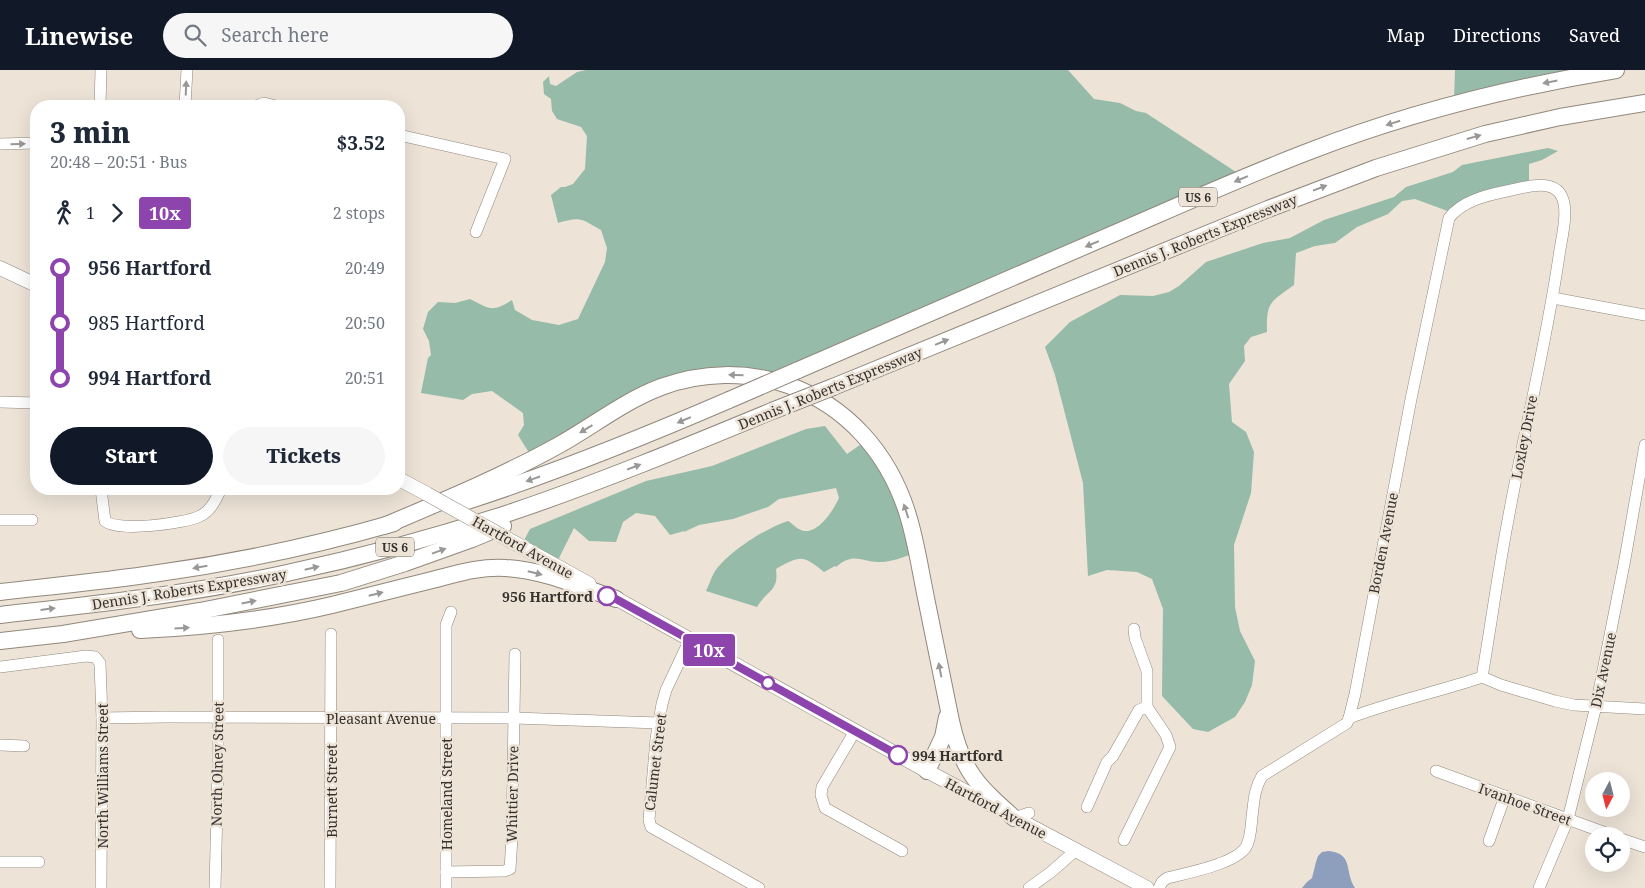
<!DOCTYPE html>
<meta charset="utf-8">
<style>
:root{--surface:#fff;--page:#f6f6f7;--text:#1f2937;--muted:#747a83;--accent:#111827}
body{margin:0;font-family:"Noto Serif",serif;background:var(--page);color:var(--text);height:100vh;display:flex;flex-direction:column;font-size:19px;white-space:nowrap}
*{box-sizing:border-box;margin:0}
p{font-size:16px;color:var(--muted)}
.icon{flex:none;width:28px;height:28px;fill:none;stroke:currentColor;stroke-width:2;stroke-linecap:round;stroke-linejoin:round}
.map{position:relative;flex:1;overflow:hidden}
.panel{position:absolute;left:30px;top:30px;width:375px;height:395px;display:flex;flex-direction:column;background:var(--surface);border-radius:20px;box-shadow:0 5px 20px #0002}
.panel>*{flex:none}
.badge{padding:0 10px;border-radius:4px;font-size:18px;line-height:32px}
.needle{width:32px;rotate:187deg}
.controls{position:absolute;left:1585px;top:702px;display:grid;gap:10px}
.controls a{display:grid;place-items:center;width:45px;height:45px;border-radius:50%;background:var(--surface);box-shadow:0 5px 20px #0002;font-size:25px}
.map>.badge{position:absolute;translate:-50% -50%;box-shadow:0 0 0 2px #fff}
.legs{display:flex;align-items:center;gap:8px;height:55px;padding:0 20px;font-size:16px}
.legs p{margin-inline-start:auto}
.head{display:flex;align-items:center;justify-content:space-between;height:85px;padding:0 20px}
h1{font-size:28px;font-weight:800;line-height:38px}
.action{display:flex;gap:10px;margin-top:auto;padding:10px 20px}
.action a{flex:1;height:58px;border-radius:30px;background:var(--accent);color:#fff;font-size:20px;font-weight:800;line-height:58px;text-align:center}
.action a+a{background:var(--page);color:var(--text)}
ul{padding:0 20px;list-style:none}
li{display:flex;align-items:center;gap:18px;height:55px;font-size:19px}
li i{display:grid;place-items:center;width:8px;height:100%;margin:0 6px;background:currentColor}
li i::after{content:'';width:12px;height:12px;margin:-6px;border:4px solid;border-radius:50%;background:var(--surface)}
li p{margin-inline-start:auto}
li:first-child i{background:linear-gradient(#0000 50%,currentColor 0)}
li:last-child i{background:linear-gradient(currentColor 50%,#0000 0)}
header{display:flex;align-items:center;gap:30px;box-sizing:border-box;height:70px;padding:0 25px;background:var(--accent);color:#fff}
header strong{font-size:24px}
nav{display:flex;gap:28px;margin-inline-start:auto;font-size:18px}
.search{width:350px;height:45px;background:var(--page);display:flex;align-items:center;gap:12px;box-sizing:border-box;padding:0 18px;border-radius:28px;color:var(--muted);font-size:19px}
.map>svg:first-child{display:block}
</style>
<header>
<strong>Linewise</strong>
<div class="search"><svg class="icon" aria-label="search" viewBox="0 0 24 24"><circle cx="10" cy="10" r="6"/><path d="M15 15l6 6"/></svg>Search here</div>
<nav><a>Map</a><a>Directions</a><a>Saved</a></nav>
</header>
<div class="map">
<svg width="1645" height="818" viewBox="0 0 1645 818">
<rect width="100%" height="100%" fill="#ede3d7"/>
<!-- forest -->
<g fill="#96bba9">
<path d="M586 0H1068L1094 29 1120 33 1136 41 1146 43 1239 104 775 306 701 303 531 386 518 365 524 355 523 343 492 321 472 324 463 330 421 323 428 288 431 285 429 271 423 259 428 242 438 232 455 233 470 229C490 239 492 243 512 230L515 240 532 250 559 255 578 249 605 192 607 178 601 160C581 149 582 146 558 153L551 125 561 117H565L573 114 585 99 587 66 581 57 557 49 552 41 551 29 544 24 543 12 549 6 550 14 556 16 577 2Z"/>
<path d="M1455 0H1603L1454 30Z"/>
<path d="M1548 78 1558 81 1542 90 1529 94V118L1500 124 1453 143 1415 129 1402 131 1388 144 1357 157 1335 173 1315 176 1296 183 1294 215C1271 232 1266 231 1267 262L1251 267 1244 276 1245 291 1229 314 1232 352 1246 362 1254 382 1251 423 1234 475 1235 537 1240 561 1255 591 1252 615 1245 632 1235 647 1208 662 1193 659 1162 626 1163 539 1152 509 1137 502 1107 500 1088 506 1083 413 1055 305 1045 277 1070 252 1120 225 1153 226 1169 222 1179 216 1206 192 1263 173 1290 168 1324 150 1394 127 1406 117 1453 102 1462 95Z"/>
<path d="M825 356 847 384 870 368 916 483C905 486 892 492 881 492 861 493 855 481 836 497L835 496 824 502C802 484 800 486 776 499 779 522 767 520 757 537L706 521C709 515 711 508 714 503 726 483 766 458 788 451 793 454 799 461 805 461 820 462 834 439 839 428L836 418 779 429 768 437 733 449 699 455 684 462V461L670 465 655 446 636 443 623 452 616 472 589 471 574 458 557 492 522 474 530 459 646 411 712 396 806 359Z"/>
</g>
<!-- water -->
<path fill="#8e9fbd" d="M1329 781C1354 784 1344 801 1355 818H1302L1307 812 1312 808 1316 792 1318 786 1322 782Z"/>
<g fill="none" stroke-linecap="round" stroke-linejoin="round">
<defs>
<g id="minor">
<path d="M100 36 101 0"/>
<path d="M185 36 187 0"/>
<path d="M256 36 264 33 276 36"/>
<path d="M399 65 505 89 476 162"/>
<path d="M0 74 36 73"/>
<path d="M1553 228 1645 245"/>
<path d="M0 332 36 333"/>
<path d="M101 419 105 451C118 462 184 454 200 446 211 441 216 429 221 419"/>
<path d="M0 450H32"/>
<path d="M690 569 666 620 662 634 656 669 649 750 651 757 759 818"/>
<path d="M0 597 86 586 95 587 100 593 102 648 101 818"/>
<path d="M102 648 165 647 514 648 659 653"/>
<path d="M1349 648C1393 631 1438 622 1482 607L1501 615 1555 631 1574 635 1645 639"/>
<path d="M855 661 822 717 821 725 825 738 902 781"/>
<path d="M0 675 24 676"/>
<path d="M1436 701 1614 766"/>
<path d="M1087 737 1107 692 1113 686 1139 640 1147 637"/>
<path d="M1014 748 1029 743"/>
<path d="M1621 769 1645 777"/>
<path d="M1124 770 1170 677 1166 665 1147 637V601L1135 568 1134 559"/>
<path d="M1489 771 1505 726"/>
<path d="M0 792H39"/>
<path d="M446 802 504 801 510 799 512 768 515 584"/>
<path d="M215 818 218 697V570"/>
<path d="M330 818 331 564"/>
<path d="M446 818V555L451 542"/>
<path d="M1029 818 1051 802 1075 781"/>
<path d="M1159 818 1162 812 1167 808C1187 803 1235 794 1246 777 1251 768 1251 757 1252 747 1254 732 1254 719 1262 706L1347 653 1349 648 1355 624 1411 329 1449 148C1462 131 1487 125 1507 121 1523 118 1553 107 1562 127 1569 142 1561 170 1559 186 1546 275 1524 362 1508 450 1498 502 1491 555 1482 607"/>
<path d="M1539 818 1568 749 1596 636 1625 489 1645 375"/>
</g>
<g id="major">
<path d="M0 198 36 215"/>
<path d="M399 409 427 424"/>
<path d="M504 467 589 514"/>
<path d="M608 524 927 701 1147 818"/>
</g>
<g id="highway">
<path d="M796 301C897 257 998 214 1099 170 1169 140 1239 108 1310 81 1408 43 1512 17 1616 0"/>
<path d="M833 317 1268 139 1376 98 1485 64 1560 47 1645 33"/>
<path d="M461 433C552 404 641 368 729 330"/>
<path d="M384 456C443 431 503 406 559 375 593 356 624 331 661 317 702 302 747 301 788 315 847 336 888 383 907 442 916 470 920 499 926 528 934 569 943 610 951 651 962 701 977 715 1014 748"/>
<path d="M0 522C53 516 106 511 159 503 238 492 317 475 394 453"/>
<path d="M0 545C96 534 192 524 287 503 362 487 436 467 509 443 598 413 685 377 772 341"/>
<path d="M140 560C205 557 269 550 332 535 365 527 399 518 432 510 456 504 481 496 506 498 544 500 581 517 616 529"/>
<path d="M0 571 63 564 200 541 341 513 405 493 472 469 503 456"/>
<path d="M927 701 943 667 947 647"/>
</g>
</defs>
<!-- minor casing -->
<use href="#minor" stroke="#91887d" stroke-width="12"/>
<!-- major casing -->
<use href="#major" stroke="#91887d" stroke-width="15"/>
<!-- highway casing -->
<use href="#highway" stroke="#91887d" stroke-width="18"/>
<!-- minor -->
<use href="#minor" stroke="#fff" stroke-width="11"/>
<!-- major -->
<use href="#major" stroke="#fff" stroke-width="14"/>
<!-- highway -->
<use href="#highway" stroke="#fff" stroke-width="16"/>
<defs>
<path id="major-bridge" d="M427 424 504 467"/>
<g id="highway-bridge">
<path d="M729 330 796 301"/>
<path d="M772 341 833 317"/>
</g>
</defs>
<!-- major-bridge casing -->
<use href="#major-bridge" stroke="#91887d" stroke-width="15" stroke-linecap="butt"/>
<!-- highway-bridge casing -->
<use href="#highway-bridge" stroke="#91887d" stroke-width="18" stroke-linecap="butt"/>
<!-- major-bridge -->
<use href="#major-bridge" stroke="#fff" stroke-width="14"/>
<!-- highway-bridge -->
<use href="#highway-bridge" stroke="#fff" stroke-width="16"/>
</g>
<!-- one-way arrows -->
<defs><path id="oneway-solid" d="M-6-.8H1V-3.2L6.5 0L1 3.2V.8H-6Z" transform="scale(1.25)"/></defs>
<g fill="#9a9896">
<use href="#oneway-solid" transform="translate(1550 12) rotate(169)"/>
<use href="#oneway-solid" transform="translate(186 18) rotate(-88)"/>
<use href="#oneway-solid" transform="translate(1393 53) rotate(163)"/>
<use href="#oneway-solid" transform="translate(1474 67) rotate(-16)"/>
<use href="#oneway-solid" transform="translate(18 74) rotate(-2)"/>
<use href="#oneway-solid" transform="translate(1241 109) rotate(157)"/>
<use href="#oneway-solid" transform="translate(1320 118) rotate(-21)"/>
<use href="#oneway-solid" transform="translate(1092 174) rotate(157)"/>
<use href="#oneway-solid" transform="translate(942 272) rotate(-22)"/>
<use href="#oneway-solid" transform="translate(736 305) rotate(-178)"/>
<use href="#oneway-solid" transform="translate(684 350) rotate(157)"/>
<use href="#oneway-solid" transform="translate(586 359) rotate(149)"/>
<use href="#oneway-solid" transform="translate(634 397) rotate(-21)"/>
<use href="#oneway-solid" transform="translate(533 409) rotate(161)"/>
<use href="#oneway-solid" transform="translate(906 441) rotate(-108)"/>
<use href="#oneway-solid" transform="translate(439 481) rotate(-20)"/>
<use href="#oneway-solid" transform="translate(200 497) rotate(170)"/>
<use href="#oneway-solid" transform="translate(312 498) rotate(-13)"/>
<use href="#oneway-solid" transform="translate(535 503) rotate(14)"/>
<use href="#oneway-solid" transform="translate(376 524) rotate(-14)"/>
<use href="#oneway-solid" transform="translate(249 532) rotate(-11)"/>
<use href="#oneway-solid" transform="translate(48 539) rotate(-7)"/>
<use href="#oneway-solid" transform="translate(182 558) rotate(-3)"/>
<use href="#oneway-solid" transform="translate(940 600) rotate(-101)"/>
</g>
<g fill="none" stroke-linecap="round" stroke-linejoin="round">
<defs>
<path id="line-1" d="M607 526 616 529 898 685"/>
</defs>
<!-- line-1 casing -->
<use href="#line-1" stroke="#fff" stroke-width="11"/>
<!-- line-1 -->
<use href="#line-1" stroke="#8e44ad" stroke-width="8"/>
</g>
<!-- markers -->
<g fill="#fff" stroke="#8e44ad" stroke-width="2.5">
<circle cx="607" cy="526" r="9"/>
<circle cx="768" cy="613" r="6"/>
<circle cx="898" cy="685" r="9"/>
</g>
<g text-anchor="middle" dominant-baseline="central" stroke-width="5" stroke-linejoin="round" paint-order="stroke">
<!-- shield labels -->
<g fill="#ede3d7" stroke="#6d6761" stroke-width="1">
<rect x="1179" y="117.5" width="38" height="19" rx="4"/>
<rect x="376" y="467.5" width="38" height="19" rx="4"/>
</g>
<g font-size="12" font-weight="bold" fill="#36322e">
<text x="1198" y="127">US 6</text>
<text x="395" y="477">US 6</text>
</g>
<!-- street labels -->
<g font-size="14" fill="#36322e" stroke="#ede3d7">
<text transform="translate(1205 165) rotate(-22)">Dennis J. Roberts Expressway</text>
<text transform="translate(830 318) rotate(-22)">Dennis J. Roberts Expressway</text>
<text transform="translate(1524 367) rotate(-79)">Loxley Drive</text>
<text transform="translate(1383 473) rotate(-79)">Borden Avenue</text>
<text transform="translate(523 477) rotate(29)">Hartford Avenue</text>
<text transform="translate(189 519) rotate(-9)">Dennis J. Roberts Expressway</text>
<text transform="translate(1603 600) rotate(-78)">Dix Avenue</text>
<text x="381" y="648">Pleasant Avenue</text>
<text transform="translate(655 692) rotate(-83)">Calumet Street</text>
<text transform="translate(217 694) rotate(-89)">North Olney Street</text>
<text transform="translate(102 706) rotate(-90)">North Williams Street</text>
<text transform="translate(331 721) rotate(-90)">Burnett Street</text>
<text transform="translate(446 724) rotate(-90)">Homeland Street</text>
<text transform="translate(512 724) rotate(-89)">Whittier Drive</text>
<text transform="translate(1525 734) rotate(20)">Ivanhoe Street</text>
<text transform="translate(996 738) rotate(28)">Hartford Avenue</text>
</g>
<!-- stop labels -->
<g font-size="14" font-weight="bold" fill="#36322e" stroke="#ede3d7" text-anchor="end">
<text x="593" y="526">956 Hartford</text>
<text x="912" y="685" text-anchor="start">994 Hartford</text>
</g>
</g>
</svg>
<div class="controls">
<a><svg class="needle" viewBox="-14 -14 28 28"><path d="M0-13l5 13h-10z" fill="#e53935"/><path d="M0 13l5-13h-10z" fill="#747a83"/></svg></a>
<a><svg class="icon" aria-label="locate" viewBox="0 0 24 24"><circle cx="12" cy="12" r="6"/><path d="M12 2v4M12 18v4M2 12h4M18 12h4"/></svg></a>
</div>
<b class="badge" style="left:709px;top:580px;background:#8e44ad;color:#fff">10x</b>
<section class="panel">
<div class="head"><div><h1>3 min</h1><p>20:48 – 20:51 · Bus</p></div><b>$3.52</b></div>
<div class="legs"><svg class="icon" aria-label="walk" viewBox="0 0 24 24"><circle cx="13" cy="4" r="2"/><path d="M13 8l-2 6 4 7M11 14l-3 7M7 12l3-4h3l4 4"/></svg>1<svg class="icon" aria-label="forward" viewBox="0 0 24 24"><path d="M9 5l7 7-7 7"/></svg><b class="badge" style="background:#8e44ad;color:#fff">10x</b><p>2 stops</p></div>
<ul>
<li><i style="color:#8e44ad"></i><b>956 Hartford</b><p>20:49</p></li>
<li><i style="color:#8e44ad"></i><span>985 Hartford</span><p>20:50</p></li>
<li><i style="color:#8e44ad"></i><b>994 Hartford</b><p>20:51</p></li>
</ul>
<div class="action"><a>Start</a><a>Tickets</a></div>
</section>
</div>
